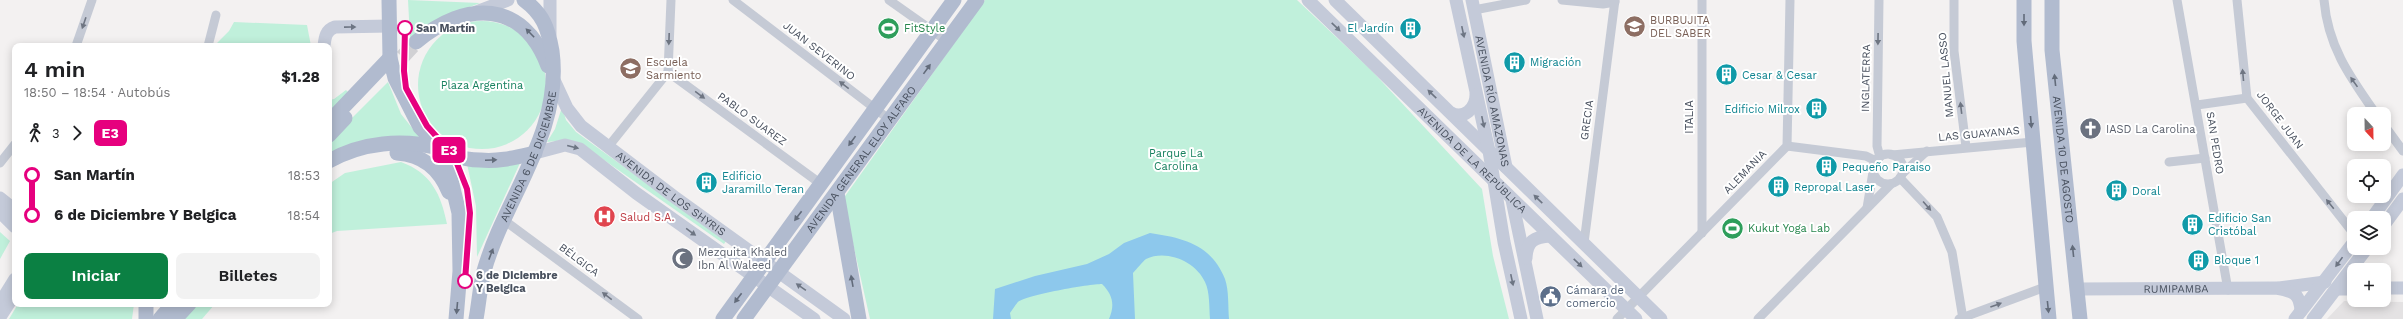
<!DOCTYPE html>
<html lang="es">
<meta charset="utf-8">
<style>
:root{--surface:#fff;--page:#f2f2f2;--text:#202124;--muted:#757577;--accent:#0b8043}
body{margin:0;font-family:"Work Sans",sans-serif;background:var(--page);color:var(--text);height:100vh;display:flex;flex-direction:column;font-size:15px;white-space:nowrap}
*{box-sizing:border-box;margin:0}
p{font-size:13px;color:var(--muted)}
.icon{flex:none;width:22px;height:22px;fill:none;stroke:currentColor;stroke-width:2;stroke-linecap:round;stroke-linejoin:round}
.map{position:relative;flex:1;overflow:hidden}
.panel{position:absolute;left:12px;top:43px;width:320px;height:264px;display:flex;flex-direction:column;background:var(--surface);border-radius:8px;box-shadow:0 2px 10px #0003}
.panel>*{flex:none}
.badge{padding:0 8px;border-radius:6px;font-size:14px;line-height:26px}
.needle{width:26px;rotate:158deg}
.controls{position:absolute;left:2347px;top:107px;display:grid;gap:8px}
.controls a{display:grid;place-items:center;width:44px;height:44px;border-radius:8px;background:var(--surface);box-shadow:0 2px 10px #0003;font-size:20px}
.map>.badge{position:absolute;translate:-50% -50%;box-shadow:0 0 0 2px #fff}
.legs{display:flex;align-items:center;gap:6px;height:44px;padding:0 12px;font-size:13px}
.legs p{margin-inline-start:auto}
.head{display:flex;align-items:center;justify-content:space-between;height:68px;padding:0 12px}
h1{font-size:22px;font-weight:600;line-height:30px}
.action{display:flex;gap:8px;margin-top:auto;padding:8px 12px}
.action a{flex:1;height:46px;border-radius:8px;background:var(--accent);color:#fff;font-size:16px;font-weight:600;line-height:46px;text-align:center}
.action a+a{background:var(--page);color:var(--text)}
ul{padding:0 12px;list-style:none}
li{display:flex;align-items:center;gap:14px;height:40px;font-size:15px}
li i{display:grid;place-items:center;width:6px;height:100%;margin:0 5px;background:currentColor}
li i::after{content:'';width:10px;height:10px;margin:-5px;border:3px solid;border-radius:50%;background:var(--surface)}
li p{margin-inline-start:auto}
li:first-child i{background:linear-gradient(#0000 50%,currentColor 0)}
li:last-child i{background:linear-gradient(currentColor 50%,#0000 0)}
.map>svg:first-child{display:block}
</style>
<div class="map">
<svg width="2403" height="319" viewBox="0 0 2403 319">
<rect width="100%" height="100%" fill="#f3f1f1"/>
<!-- education -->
<path fill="#e4e2e3" d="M2344 301 2403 302V319H2327Z"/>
<!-- green -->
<g fill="#c0f0db">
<path d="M408 0 480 3 436 20 410 38Z"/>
<path d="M985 0H1297L1372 71 1482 189 1493 256 1509 319H870L843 199Z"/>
<circle cx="482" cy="85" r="64"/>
<path d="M234 22 307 25 311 46H214L229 31Z"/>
<path d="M388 82 401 114 420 138C385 137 361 137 329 154V141Z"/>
<path d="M346 90 349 93 329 118V100L334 99Z"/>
<path d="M562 107 566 120 576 132 726 241 724 244 594 153 566 140 547 142 555 129Z"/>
<path d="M401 162C431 173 441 194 447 224L337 231 329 234V184L345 173Z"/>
<path d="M520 163 477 257 476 206 467 164Z"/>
<path d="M0 232 10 241 0 259Z"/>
<path d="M18 304H134L132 319H9Z"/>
<path d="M198 304H215L202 319H184Z"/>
</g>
<!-- water -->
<path fill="#8dc8ec" d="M1150 233C1183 238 1211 244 1225 279 1229 290 1228 307 1229 319H1210C1209 308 1210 292 1205 282 1196 262 1167 249 1146 259 1142 262 1137 269 1133 273L1135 319H1109C1115 305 1113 295 1102 284 1089 284 1026 295 1018 302 1015 305 1013 309 1010 313L1011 319H993L995 289 1035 276 1087 264 1109 254 1124 243Z"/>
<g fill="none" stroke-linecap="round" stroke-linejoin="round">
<!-- primary-tunnel -->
<path stroke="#d1d1d4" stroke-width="15" stroke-dasharray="15 8" stroke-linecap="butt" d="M387 74 416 42"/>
<!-- street -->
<g stroke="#c5cad5" stroke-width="9">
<path d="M733 0 890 120"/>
<path d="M889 0 947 41"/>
<path d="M1562 0 1603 4 1615 2"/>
<path d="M1879 0 1877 146 1880 157"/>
<path d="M1954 0V51L1966 147"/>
<path d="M2177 0 2228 290"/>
<path d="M2237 0 2247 98 2354 234"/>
<path d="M2324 0C2328 47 2350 77 2376 114"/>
<path d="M1474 10 1526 0"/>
<path d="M76 46 92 0"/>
<path d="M208 46 216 15"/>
<path d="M668 72 821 184"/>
<path d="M2197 105 2247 98"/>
<path d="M2384 125 2403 151"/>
<path d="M1787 146 1866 156 1876 161"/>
<path d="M608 147 668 72 671 0"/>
<circle cx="1888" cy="169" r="15"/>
<path d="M1892 155 2033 142"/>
<path d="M2169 162 2205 158"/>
<path d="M0 163 15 144"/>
<path d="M1903 173 1927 151"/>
<path d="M1900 178 1937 217 1952 252 1963 319"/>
<path d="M1867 208 1873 172"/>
<path d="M505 221 638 319"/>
<path d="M1702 233V0"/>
<path d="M1584 243 1615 0"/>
<path d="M1617 319 1787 146 1790 0"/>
<path d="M1758 319 1891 184"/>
<path d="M1959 319 2045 287"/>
</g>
<!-- secondary -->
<g stroke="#c4cad9" stroke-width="13">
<path id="s1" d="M1308 0 1636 319"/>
<path d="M1335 0 1661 319"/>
<path d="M1456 0 1489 151 1504 242 1521 319"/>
<path id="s2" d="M1472 0 1506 167"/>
<path d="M476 12 508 0"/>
<path d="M550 35V0"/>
<path d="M324 46C325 37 326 30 335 27L390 26"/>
<path id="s3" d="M554 80 567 108 581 126 673 196 844 319"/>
<path d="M1451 113C1464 120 1476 108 1476 95"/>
<path d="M535 153 565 145 580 149 636 193 814 319"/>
<path d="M0 198 15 210"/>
<path d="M1512 200 1537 319"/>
<path d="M0 212 15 227"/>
<path d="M2372 218 2403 175"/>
<path d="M2384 225 2403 199"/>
<path d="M1526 258C1527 241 1534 237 1550 236"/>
<path d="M2279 288 2325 282"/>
<path d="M2384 288H2403"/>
<path id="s4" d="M2077 289 2276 288C2293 291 2300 293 2301 311"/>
<path d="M2337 289H2354"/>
<path d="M0 303 15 279"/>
<path d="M0 317 13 297"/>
<path d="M2295 319 2354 242"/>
<path d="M2313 319 2367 248"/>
</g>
<!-- primary -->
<g stroke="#b1bbcf" stroke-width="15">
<path d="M389 0 390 58 395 78 420 127 441 149 450 176 459 213 460 271 456 319"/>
<path d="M2024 0V41L2049 319"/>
<path id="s5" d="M2052 0V50L2080 319"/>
<path d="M416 42C466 0 523 0 548 66"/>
<path d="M329 122 390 58"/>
<path d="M329 135 345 118"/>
<path d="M397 153C423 155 439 168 449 192"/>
<path d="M329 161C363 142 402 139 439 148 444 150 449 153 453 155 461 158 472 160 480 160 499 162 517 157 535 153"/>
<path d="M837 193 859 319"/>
<path d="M146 304V319"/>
<path d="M160 319 173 304"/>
<path d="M175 319 189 304"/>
<path id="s6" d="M476 319C479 303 480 286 484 271 505 197 563 132 552 51 548 28 543 14 524 0"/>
<path d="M723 319 954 0"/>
<path id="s7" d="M744 319 977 0"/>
</g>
</g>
<!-- one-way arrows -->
<defs><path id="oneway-solid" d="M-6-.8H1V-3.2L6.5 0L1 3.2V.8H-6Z"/></defs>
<g fill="#626b7a">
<use href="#oneway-solid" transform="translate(2024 20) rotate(90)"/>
<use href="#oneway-solid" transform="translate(530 33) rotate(-134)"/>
<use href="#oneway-solid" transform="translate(927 69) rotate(-54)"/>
<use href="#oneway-solid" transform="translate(2055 80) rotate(-96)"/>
<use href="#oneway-solid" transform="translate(2031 122) rotate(85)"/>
<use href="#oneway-solid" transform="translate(852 141) rotate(126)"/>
<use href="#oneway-solid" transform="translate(491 160) rotate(-2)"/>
<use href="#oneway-solid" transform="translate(798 216) rotate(127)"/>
<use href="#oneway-solid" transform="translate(2073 251) rotate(-96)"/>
<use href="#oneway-solid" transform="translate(491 254) rotate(-69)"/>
<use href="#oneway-solid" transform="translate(852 281) rotate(-100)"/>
<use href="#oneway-solid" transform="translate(738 298) rotate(127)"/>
<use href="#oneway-solid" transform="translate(2048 307) rotate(84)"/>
<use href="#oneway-solid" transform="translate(457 308) rotate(95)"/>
</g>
<g fill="#6e7582">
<use href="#oneway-solid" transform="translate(84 23) rotate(109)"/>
<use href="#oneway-solid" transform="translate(669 39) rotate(92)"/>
<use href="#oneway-solid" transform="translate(1878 39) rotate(91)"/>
<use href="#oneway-solid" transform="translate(2243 75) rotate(-95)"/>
<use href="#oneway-solid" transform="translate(2354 82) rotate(-125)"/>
<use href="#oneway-solid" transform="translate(844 85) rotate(-142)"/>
<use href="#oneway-solid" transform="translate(700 95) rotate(36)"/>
<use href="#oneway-solid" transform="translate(1961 108) rotate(-97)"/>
<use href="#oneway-solid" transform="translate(2330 204) rotate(-129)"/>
<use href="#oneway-solid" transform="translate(1927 206) rotate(49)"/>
<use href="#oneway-solid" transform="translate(607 296) rotate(-143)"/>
<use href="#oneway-solid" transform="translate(1996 305) rotate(-20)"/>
</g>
<g fill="#6d7583">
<use href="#oneway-solid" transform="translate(350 27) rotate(-1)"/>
<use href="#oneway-solid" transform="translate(1336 27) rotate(44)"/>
<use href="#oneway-solid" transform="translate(1463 32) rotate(78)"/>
<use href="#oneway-solid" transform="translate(1432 94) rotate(-136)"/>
<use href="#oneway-solid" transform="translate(1483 122) rotate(78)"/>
<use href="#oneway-solid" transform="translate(573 147) rotate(14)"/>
<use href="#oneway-solid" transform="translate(1538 199) rotate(-136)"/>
<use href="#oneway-solid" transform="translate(691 232) rotate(36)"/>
<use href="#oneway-solid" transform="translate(2339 262) rotate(126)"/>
<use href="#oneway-solid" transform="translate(1578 263) rotate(44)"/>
<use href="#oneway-solid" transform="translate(1512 280) rotate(78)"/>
<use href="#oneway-solid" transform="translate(801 287) rotate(-145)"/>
</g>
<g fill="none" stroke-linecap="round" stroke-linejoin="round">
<defs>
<path id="line-1" d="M405 28 404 71 406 88 427 126 454 156 467 189 470 213 465 281"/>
</defs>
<!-- line-1 casing -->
<use href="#line-1" stroke="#fff" stroke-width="9"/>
<!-- line-1 -->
<use href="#line-1" stroke="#e6007e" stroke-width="6"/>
</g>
<!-- icons -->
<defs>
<symbol id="school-disc" viewBox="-11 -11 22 22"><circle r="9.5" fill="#8d6e63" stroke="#fff"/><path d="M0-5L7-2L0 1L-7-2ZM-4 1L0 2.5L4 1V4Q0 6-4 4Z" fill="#fff"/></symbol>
<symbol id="stadium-disc" viewBox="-11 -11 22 22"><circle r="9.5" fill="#2e9e5b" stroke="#fff"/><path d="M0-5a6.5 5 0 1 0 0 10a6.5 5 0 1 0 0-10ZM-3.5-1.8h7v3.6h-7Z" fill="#fff"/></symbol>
<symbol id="building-disc" viewBox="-11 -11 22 22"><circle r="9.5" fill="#0f9aa8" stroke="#fff"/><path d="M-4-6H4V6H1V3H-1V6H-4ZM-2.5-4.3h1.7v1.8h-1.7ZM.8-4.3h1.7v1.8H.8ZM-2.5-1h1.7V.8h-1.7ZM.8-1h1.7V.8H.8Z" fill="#fff"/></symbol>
<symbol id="church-disc" viewBox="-11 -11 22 22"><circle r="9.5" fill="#6b7280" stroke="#fff"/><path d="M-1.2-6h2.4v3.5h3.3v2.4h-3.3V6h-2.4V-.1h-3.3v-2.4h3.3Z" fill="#fff"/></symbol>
<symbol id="hospital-disc" viewBox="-11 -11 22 22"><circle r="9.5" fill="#e0444e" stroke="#fff"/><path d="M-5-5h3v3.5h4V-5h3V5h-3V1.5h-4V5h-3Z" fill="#fff"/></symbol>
<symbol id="mosque-disc" viewBox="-11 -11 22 22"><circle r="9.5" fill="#6b7280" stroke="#fff"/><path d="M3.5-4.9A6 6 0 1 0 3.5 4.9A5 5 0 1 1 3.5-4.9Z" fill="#fff"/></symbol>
<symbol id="civic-disc" viewBox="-11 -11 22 22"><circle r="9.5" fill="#5c6f8a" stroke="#fff"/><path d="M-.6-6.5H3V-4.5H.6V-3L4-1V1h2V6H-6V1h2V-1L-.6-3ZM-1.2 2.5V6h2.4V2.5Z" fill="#fff"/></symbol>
</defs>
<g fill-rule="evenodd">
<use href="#school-disc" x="1622" y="14" width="25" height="25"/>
<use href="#stadium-disc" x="876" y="16" width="25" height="25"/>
<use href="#building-disc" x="1398" y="16" width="25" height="25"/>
<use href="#building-disc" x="1502" y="50" width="25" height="25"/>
<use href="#school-disc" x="618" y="56" width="25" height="25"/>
<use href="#building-disc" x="1714" y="62" width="25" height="25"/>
<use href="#building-disc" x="1804" y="96" width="25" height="25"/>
<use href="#church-disc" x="2078" y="116" width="25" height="25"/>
<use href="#building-disc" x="1814" y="154" width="25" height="25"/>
<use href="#building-disc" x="694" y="170" width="25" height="25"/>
<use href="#building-disc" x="1766" y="174" width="25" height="25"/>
<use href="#building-disc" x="2104" y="178" width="25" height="25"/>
<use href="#hospital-disc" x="592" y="204" width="25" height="25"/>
<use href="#building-disc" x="2180" y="212" width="25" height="25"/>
<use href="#stadium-disc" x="1720" y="216" width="25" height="25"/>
<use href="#mosque-disc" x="670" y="246" width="25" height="25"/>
<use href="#building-disc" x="2186" y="248" width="25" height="25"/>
<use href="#civic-disc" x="1538" y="284" width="25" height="25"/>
</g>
<!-- markers -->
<g fill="#fff" stroke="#e6007e" stroke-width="2">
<circle cx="405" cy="28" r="7"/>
<circle cx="465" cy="281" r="7"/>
</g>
<g text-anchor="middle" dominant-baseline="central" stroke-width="4" stroke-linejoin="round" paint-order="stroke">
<!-- education labels -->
<g font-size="11" fill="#785e54" stroke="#fff" text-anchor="start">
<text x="1650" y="20">BURBUJITA<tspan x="1650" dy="13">DEL SABER</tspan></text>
<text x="646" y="62">Escuela<tspan x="646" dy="13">Sarmiento</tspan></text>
</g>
<!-- stop labels -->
<g font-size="11" font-weight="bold" fill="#48505e" stroke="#fff" text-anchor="start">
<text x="416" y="28">San Martín</text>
<text x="476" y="275">6 de Diciembre<tspan x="476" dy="13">Y Belgica</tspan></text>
</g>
<!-- leisure labels -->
<g font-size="11" fill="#27864d" stroke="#fff" text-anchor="start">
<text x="904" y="28">FitStyle</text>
<text x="1748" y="228">Kukut Yoga Lab</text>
</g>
<!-- culture labels -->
<g font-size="11" fill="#0d838f" stroke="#fff" text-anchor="start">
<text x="1394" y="28" text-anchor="end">El Jardín</text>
<text x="1530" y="62">Migración</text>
<text x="1742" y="75">Cesar &amp; Cesar</text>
<text x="1800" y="109" text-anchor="end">Edificio Milrox</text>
<text x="1842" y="167">Pequeño Paraiso</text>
<text x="722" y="176">Edificio<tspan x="722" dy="13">Jaramillo Teran</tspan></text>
<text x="1794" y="187">Repropal Laser</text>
<text x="2132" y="191">Doral</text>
<text x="2208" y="218">Edificio San<tspan x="2208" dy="13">Cristóbal</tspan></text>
<text x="2214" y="260">Bloque 1</text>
</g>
<!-- street labels -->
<g font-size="11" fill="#48505e" stroke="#fff">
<text transform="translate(819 51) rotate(38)">JUAN SEVERINO</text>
<text transform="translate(1946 75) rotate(-95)">MANUEL LASSO</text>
<text transform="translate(1866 78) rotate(-89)">INGLATERRA</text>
<text stroke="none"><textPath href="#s2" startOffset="103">AVENIDA RÍO AMAZONAS</textPath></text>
<text transform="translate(1689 117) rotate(-90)">ITALIA</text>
<text transform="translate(752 119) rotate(36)">PABLO SUAREZ</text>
<text transform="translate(1587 120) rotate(-82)">GRECIA</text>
<text transform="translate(2280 120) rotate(53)">JORGE JUAN</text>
<text transform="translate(1979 134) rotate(-5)">LAS GUAYANAS</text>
<text transform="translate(2215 143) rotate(81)">SAN PEDRO</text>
<text stroke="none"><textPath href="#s6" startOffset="172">AVENIDA 6 DE DICIEMBRE</textPath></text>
<text stroke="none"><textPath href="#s7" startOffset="198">AVENIDA GENERAL ELOY ALFARO</textPath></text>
<text stroke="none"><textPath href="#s1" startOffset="229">AVENIDA DE LA REPÚBLICA</textPath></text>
<text stroke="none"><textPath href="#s5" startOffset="160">AVENIDA 10 DE AGOSTO</textPath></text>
<text transform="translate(1745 172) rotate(-46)">ALEMANIA</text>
<text stroke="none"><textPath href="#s3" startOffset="166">AVENIDA DE LOS SHYRIS</textPath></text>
<text transform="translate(579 260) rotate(37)">BÉLGICA</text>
<text stroke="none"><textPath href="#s4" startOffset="99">RUMIPAMBA</textPath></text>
</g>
<!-- park labels -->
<g font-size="11" fill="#17815f" stroke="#fff">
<text x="482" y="85">Plaza Argentina</text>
<text x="1176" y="153">Parque La<tspan x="1176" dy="13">Carolina</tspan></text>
</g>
<!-- worship labels -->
<g font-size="11" fill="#5b616d" stroke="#fff" text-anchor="start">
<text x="2106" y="129">IASD La Carolina</text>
<text x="698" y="252">Mezquita Khaled<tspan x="698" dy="13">Ibn Al Waleed</tspan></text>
</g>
<!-- health labels -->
<g font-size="11" fill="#be3a42" stroke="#fff" text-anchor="start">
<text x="620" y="217">Salud S.A.</text>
</g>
<!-- service labels -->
<g font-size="11" fill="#4e5e75" stroke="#fff" text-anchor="start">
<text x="1566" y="290">Cámara de<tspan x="1566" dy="13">comercio</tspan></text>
</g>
</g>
</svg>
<div class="controls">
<a><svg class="needle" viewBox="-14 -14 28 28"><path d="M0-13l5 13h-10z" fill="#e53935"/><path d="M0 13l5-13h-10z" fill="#757577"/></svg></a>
<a><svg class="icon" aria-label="locate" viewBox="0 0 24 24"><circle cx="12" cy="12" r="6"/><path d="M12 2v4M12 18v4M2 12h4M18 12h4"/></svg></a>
<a><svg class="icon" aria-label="layers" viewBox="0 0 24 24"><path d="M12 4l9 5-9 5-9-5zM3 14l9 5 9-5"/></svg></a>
<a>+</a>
</div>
<b class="badge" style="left:449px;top:150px;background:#e6007e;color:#fff">E3</b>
<section class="panel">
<div class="head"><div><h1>4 min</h1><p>18:50 – 18:54 · Autobús</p></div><b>$1.28</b></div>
<div class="legs"><svg class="icon" aria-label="walk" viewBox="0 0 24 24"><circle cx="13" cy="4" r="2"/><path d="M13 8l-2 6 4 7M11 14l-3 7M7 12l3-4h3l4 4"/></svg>3<svg class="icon" aria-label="forward" viewBox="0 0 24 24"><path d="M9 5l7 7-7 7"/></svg><b class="badge" style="background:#e6007e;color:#fff">E3</b></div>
<ul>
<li><i style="color:#e6007e"></i><b>San Martín</b><p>18:53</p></li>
<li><i style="color:#e6007e"></i><b>6 de Diciembre Y Belgica</b><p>18:54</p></li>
</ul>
<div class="action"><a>Iniciar</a><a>Billetes</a></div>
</section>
</div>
